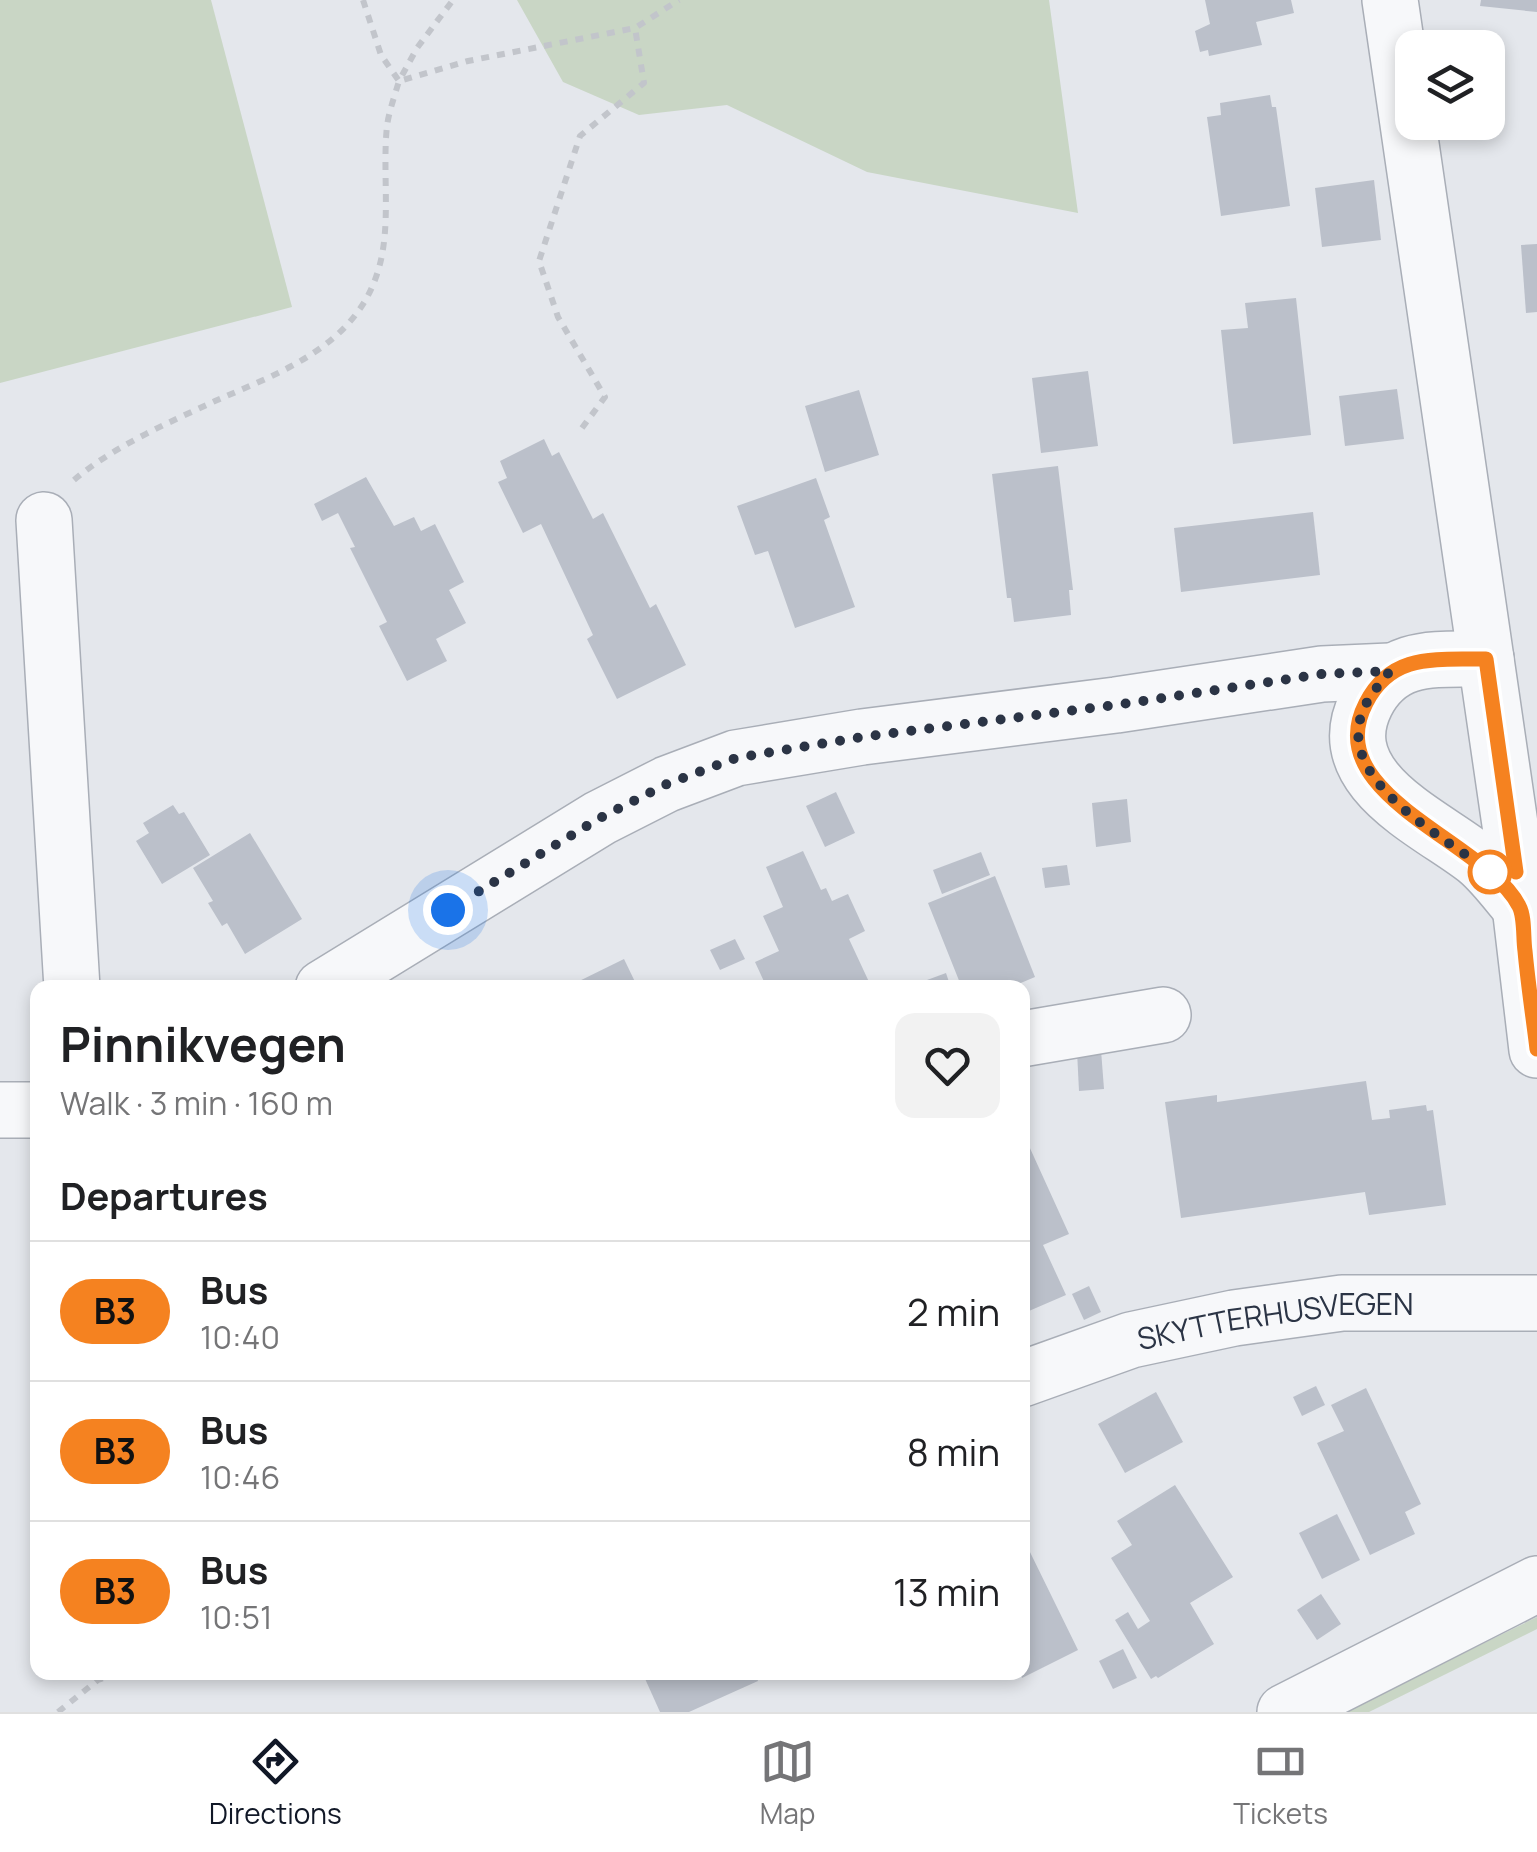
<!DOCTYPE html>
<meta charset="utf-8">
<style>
:root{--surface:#fff;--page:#f2f2f2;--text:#202124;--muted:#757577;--line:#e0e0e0;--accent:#111827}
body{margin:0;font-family:Manrope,sans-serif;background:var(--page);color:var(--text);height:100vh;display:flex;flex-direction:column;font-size:38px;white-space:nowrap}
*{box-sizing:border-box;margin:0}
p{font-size:32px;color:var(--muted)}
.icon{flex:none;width:55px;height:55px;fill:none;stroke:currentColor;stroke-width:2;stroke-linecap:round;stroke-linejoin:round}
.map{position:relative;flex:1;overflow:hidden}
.drawer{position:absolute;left:30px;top:980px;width:1000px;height:700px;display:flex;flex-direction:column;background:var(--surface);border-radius:20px;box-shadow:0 5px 15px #0003}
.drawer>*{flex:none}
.badge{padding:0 20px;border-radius:32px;font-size:35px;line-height:65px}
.buttons{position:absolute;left:1395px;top:30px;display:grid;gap:20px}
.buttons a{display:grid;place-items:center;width:110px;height:110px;border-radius:20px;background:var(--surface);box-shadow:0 5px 15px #0003;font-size:50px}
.you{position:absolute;width:50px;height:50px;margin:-25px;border:8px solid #fff;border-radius:50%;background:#1a73e8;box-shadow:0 0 0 15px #1a73e833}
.map>.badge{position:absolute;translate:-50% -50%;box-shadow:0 0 0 5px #fff}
h2{padding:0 30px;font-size:38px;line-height:90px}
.round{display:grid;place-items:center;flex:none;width:105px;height:105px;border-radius:20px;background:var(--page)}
.headline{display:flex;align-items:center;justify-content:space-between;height:170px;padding:0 30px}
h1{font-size:48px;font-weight:700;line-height:75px}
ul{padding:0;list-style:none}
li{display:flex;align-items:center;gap:30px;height:140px;padding:0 30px;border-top:2px solid var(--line)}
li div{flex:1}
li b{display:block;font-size:38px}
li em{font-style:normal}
li .badge{min-width:110px;font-weight:700;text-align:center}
.menu{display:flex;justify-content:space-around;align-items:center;height:140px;border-top:2px solid var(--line);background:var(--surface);font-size:28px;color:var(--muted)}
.menu a{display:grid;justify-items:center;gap:5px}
.menu .selected{color:var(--accent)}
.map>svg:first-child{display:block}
</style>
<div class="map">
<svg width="1537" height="1712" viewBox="0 0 1537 1712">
<rect width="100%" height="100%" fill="#e4e7ec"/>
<!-- green -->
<g fill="#c9d6c5">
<path d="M0 0H211L292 307 0 383Z"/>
<path d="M517 0H1049L1078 213 867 172 727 105 639 115 563 82Z"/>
<path d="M1537 1617V1629L1369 1712H1343Z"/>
</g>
<!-- building -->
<g fill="#bbc0ca">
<path d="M1205 0H1291L1294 13 1256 22 1262 45 1209 56 1208 50 1200 52 1195 31 1210 24Z"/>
<path d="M1481 0H1537V12L1480 6Z"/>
<path d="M1270 95 1272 107H1276L1290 206 1221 216 1207 117 1221 115 1220 103Z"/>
<path d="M1374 180 1381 240 1322 247 1315 188Z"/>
<path d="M1537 244V312L1526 313 1521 245Z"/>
<path d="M1296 298 1311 435 1233 444 1221 330 1248 328 1245 303Z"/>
<path d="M1088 371 1098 446 1041 453 1032 378Z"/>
<path d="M1397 389 1404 439 1345 446 1339 396Z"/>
<path d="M859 390 879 455 825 472 805 406Z"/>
<path d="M544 439 552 456 559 452 593 519 603 513 650 608 656 604 686 665 617 699 587 639 593 635 541 524 523 533 498 482 507 478 500 461Z"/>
<path d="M1058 466 1073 590H1069L1071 615 1014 622 1011 598H1007L992 474Z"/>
<path d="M366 477 394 526 414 517 421 531 435 524 464 582 449 590 466 623 436 639 447 661 407 681 379 626 387 622 350 548 355 547 338 513 322 521 314 504Z"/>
<path d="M816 478 830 517 824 520 855 607 795 628 768 551 755 555 737 506Z"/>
<path d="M1313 512 1320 575 1181 592 1174 528Z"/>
<path d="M836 792 855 833 825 847 806 806Z"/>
<path d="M1127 799 1131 842 1096 847 1092 803Z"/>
<path d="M173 805 179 814 184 812 210 855 162 884 136 841 149 833 143 823Z"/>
<path d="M250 833 302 919 245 954 227 923 222 926 208 903 213 901 193 868Z"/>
<path d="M803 851 821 890 826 888 832 901 848 894 865 931 849 939 870 984 863 988H767L755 962 779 951 763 916 783 907 766 867Z"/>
<path d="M981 852 990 875 942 894 933 870Z"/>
<path d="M1067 865 1070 885 1045 888 1042 868Z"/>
<path d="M995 876 1035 977 1009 988H962L928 903Z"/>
<path d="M735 939 745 959 720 970 710 950Z"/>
<path d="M624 959 638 988H565Z"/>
<path d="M946 973 951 988H908V987Z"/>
<path d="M1101 1050 1104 1089 1079 1091 1077 1051Z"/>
<path d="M1366 1081 1372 1120 1390 1118 1389 1110 1426 1105 1427 1111 1433 1110 1446 1205 1369 1215 1365 1192 1181 1218 1165 1102 1217 1095V1102Z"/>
<path d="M1029 1146 1069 1234 1043 1245 1066 1295 1022 1314V1148Z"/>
<path d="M1089 1286 1101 1312 1084 1320 1072 1294Z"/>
<path d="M1316 1386 1325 1405 1302 1416 1293 1397Z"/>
<path d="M1366 1388 1421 1504 1405 1512 1415 1534 1370 1555 1317 1443 1344 1431 1331 1405Z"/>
<path d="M1156 1392 1183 1442 1125 1473 1098 1424Z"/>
<path d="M1175 1485 1233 1577 1190 1603 1214 1644 1158 1678 1156 1676 1151 1679 1115 1620 1128 1612 1138 1629 1150 1621 1111 1558 1132 1545 1117 1521Z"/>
<path d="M1337 1514 1360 1560 1322 1579 1299 1533Z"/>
<path d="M1028 1548 1078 1650 1022 1678 1020 1672H1022V1551Z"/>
<path d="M1321 1594 1341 1624 1317 1640 1297 1610Z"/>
<path d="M1123 1649 1137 1678 1113 1689 1099 1661Z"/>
<path d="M642 1672H755L758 1681 689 1712H660Z"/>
</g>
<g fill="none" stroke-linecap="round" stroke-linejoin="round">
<defs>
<g id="minor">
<path d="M1390 0 1512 838 1537 1050"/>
<path d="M44 520 72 988"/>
<path d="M1486 659C1437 660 1392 652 1366 703 1327 781 1434 824 1479 861 1494 874 1507 892 1520 907"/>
<path d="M323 988 600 818 667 784 736 758 862 737 1116 705 1322 674 1390 671"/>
<path d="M1022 1039 1163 1015"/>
<path d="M0 1110H38"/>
<path id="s1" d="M1022 1379 1131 1340 1234 1318 1342 1303H1537"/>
<path d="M1285 1712 1537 1584"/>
</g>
</defs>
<!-- minor casing -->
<use href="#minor" stroke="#a9aeb7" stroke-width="58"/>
<!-- path -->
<g stroke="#c2c5cb" stroke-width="6" stroke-dasharray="8 8" stroke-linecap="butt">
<path d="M363 0 381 55 399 81 417 48 453 0"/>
<path d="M582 428 605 397 558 317 539 261 580 136 644 83 635 28"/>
<path d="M74 480C114 446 168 423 215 401 279 373 355 347 378 271 392 226 382 173 387 126 389 111 395 95 399 81L468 61 635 28 679 0"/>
<path d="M58 1712 98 1680 120 1672"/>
</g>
<!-- minor -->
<use href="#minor" stroke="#f7f8fa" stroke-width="55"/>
</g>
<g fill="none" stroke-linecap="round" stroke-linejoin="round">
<defs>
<path id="line" d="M1516 872 1486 659C1437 660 1392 652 1366 703 1318 796 1485 840 1519 906 1525 917 1523 938 1525 951 1528 984 1533 1016 1537 1049"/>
</defs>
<!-- line casing -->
<use href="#line" stroke="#fff" stroke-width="22"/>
<!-- line -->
<use href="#line" stroke="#f58220" stroke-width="15"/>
<!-- walk -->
<path stroke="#2b3445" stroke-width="10" stroke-dasharray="0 18" d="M448 910 600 818 667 784 736 758 862 737 1116 705 1322 674 1390 671C1379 685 1366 699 1361 716 1340 784 1446 838 1490 872"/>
</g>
<!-- markers -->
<circle fill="#fff" stroke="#f58220" stroke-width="5" cx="1490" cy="872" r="20"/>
<g text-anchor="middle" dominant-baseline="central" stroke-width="8" stroke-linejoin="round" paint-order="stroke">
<!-- street labels -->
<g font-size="30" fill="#2b3445" stroke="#f4f6f9">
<text stroke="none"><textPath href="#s1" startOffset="262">SKYTTERHUSVEGEN</textPath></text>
</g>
</g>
</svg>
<div class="buttons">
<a><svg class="icon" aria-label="layers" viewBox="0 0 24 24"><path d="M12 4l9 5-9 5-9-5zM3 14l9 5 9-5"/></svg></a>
</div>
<div class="you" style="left:448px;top:910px"></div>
<section class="drawer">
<div class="headline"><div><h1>Pinnikvegen</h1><p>Walk · 3 min · 160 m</p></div><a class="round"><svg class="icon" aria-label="heart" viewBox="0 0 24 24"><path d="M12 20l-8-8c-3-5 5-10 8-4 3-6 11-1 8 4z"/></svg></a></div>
<h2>Departures</h2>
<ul>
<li><span class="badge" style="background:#f58220;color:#111">B3</span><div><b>Bus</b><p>10:40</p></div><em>2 min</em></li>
<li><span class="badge" style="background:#f58220;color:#111">B3</span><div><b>Bus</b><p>10:46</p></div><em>8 min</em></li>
<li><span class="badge" style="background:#f58220;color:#111">B3</span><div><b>Bus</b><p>10:51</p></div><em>13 min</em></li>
</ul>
</section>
</div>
<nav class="menu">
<a class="selected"><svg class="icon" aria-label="directions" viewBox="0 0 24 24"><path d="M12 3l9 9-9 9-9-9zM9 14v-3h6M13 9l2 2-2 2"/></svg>Directions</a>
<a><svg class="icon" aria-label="map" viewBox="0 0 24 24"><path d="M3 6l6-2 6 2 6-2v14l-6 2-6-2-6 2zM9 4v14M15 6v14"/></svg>Map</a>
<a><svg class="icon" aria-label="tickets" viewBox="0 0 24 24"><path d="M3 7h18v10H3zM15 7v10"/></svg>Tickets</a>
</nav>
